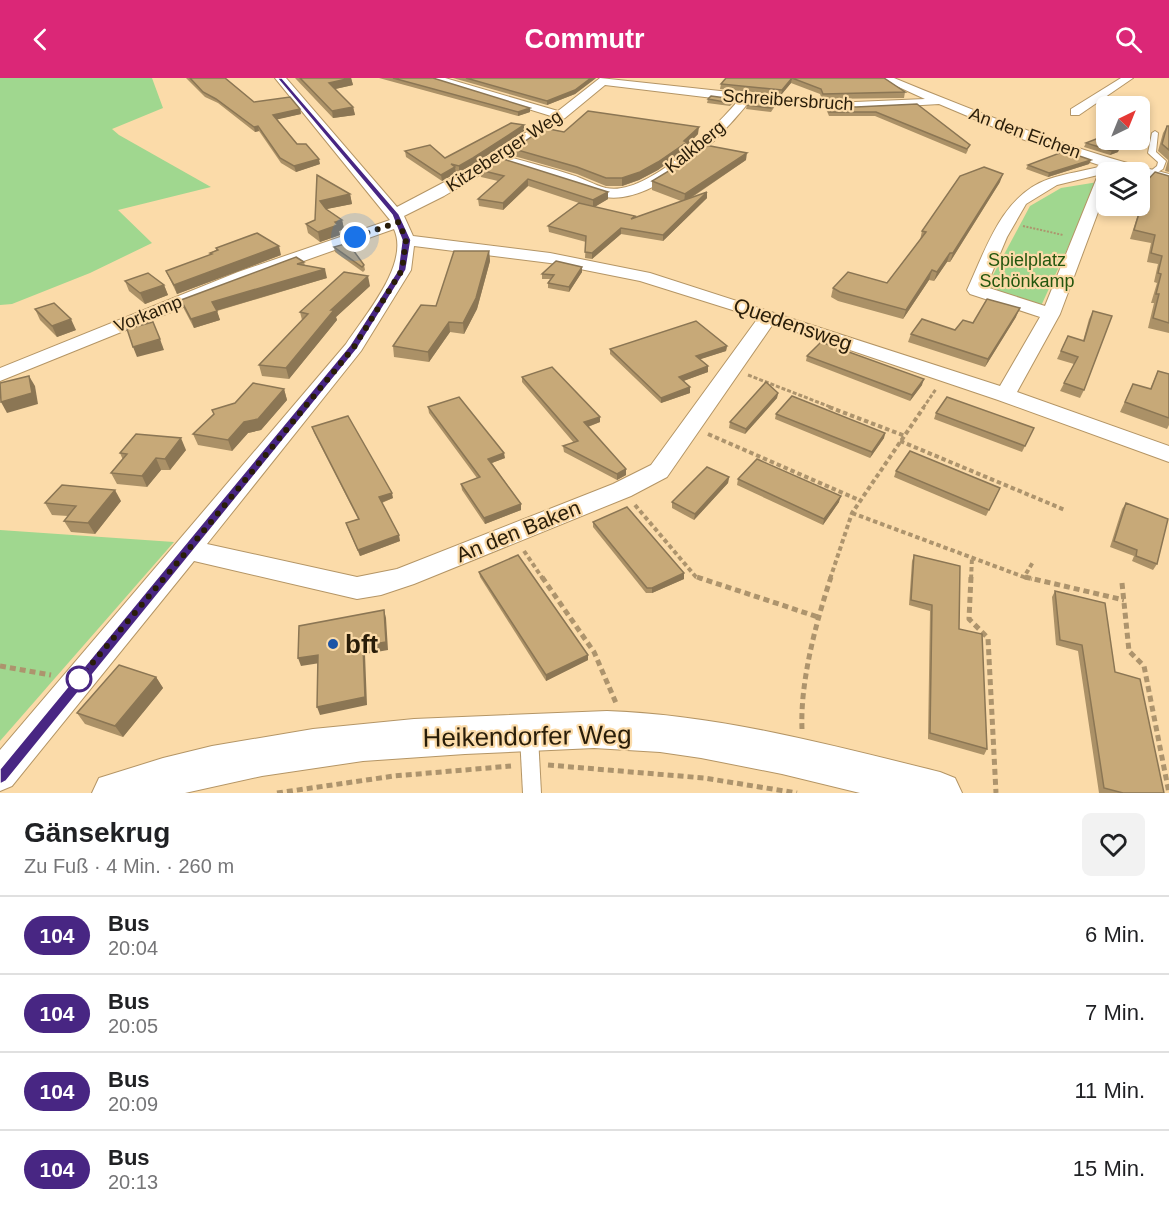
<!DOCTYPE html>
<html lang="de">
<meta charset="utf-8">
<style>
:root{--surface:#fff;--page:#f2f2f2;--text:#202124;--muted:#757577;--line:#e0e0e0;--accent:#db2777}
body{margin:0;font-family:Helvetica,sans-serif;background:var(--page);color:var(--text);height:100vh;display:flex;flex-direction:column;font-size:22px;white-space:nowrap}
*{box-sizing:border-box;margin:0}
p{font-size:20px;color:var(--muted)}
.icon{flex:none;width:33px;height:33px;fill:none;stroke:currentColor;stroke-width:2;stroke-linecap:round;stroke-linejoin:round}
.map{position:relative;height:715px;overflow:hidden}
.panel{display:flex;flex-direction:column;background:var(--surface);flex:1}
.panel>*{flex:none}
.badge{padding:0 12px;border-radius:20px;font-size:21px;line-height:39px}
.needle{width:39px;rotate:43deg}
.controls{position:absolute;left:1096px;top:18px;display:grid;gap:12px}
.controls a{display:grid;place-items:center;width:54px;height:54px;border-radius:9px;background:var(--surface);box-shadow:0 3px 9px #0003;font-size:30px}
.you{position:absolute;width:30px;height:30px;margin:-15px;border:4px solid #fff;border-radius:50%;background:#1a73e8;box-shadow:0 0 0 9px #1a73e833}
.map>.badge{position:absolute;translate:-50% -50%;box-shadow:0 0 0 3px #fff}
.round{display:grid;place-items:center;flex:none;width:63px;height:63px;border-radius:9px;background:var(--page)}
.headline{display:flex;align-items:center;justify-content:space-between;height:102px;padding:0 24px}
h1{font-size:28px;font-weight:700;line-height:45px}
ul{padding:0;list-style:none}
li{display:flex;align-items:center;gap:18px;height:78px;padding:0 24px;border-top:2px solid var(--line)}
li div{flex:1}
li b{display:block;font-size:22px}
li em{font-style:normal}
li .badge{min-width:66px;font-weight:700;text-align:center}
header{display:flex;justify-content:space-between;align-items:center;height:78px;padding:0 24px;background:var(--accent);color:#fff;font-size:27px;font-weight:700}
.map>svg:first-child{display:block}
</style>
<header><svg class="icon" aria-label="back" viewBox="0 0 24 24"><path d="M15 5l-7 7 7 7"/></svg>Commutr<svg class="icon" aria-label="search" viewBox="0 0 24 24"><circle cx="10" cy="10" r="6"/><path d="M15 15l6 6"/></svg></header>
<div class="map">
<svg width="1169" height="715" viewBox="0 0 1169 715">
<rect width="100%" height="100%" fill="#fbdba9"/>
<!-- green -->
<g fill="#a0d78f">
<path d="M0 0H152L163 30 112 51 119 57 211 109 118 132 152 165 90 195 12 226 0 227Z"/>
<path d="M1098 104 1041 228 985 212 1030 128 1061 110Z"/>
<path d="M0 452 174 464 0 663Z"/>
</g>
<g fill="none" stroke-linecap="round" stroke-linejoin="round">
<defs>
<g id="service">
<path d="M1155 53 1158 55 1156 74 1166 83 1163 91 1151 98 1147 96 1157 88 1158 84 1148 75 1152 55Z"/>
<path d="M529 650 535 652 538 658 541 715H523L520 658 523 652Z"/>
</g>
<g id="minor">
<path d="M275 0H286L397 129 475 88 551 38 428 0H445L558 33 600 0 812 23 855 24 925 21 879 0H894C984 37 1074 73 1169 96V104L1140 97V94L1114 91 1113 94H1107V110L1060 236 1017 314 1169 368V384L998 322 773 246 667 399 631 418 414 506 381 517 357 521 194 483 12 708 0 713V672L346 266C365 237 410 186 394 151L250 202 0 303V290L238 194 390 142ZM605 7 738 23C714 51 646 119 606 110 594 107 583 100 572 97 551 90 530 85 509 79L565 40ZM749 24 855 31 939 26 1022 61 1102 88C1085 93 1066 95 1049 101 1002 117 986 171 967 212L970 216 1040 239 1000 308 650 195 550 175 413 158 404 138 444 118 500 85C520 91 541 96 562 103 576 107 590 117 605 119 656 127 720 60 749 24ZM1098 97 1045 228 986 209 1007 159 1026 126 1057 107ZM414 168 550 185 640 203 758 240 651 387 613 406 397 491 357 499 207 466 361 273 411 192Z"/>
<path d="M1121 0H1133L1079 37H1071V31Z"/>
</g>
<path id="tertiary" d="M607 633C720 637 831 667 940 694L955 700 962 715H860L782 696 701 680 660 674 594 670 465 676 363 683 262 698 185 715H92L99 700 163 680 212 668 313 651 414 641Z"/>
</defs>
<!-- service casing -->
<use href="#service" stroke="#b49565" stroke-width="2"/>
<!-- minor casing -->
<use href="#minor" stroke="#b49565" stroke-width="2"/>
<!-- tertiary casing -->
<use href="#tertiary" stroke="#b49565" stroke-width="2"/>
<!-- path-far3 -->
<path stroke="#ad946d" stroke-width="2" stroke-dasharray="2 1.5" stroke-linecap="butt" d="M1023 148 1063 157"/>
<!-- path-far2 -->
<g stroke="#ad946d" stroke-width="3" stroke-dasharray="4 2" stroke-linecap="butt">
<path d="M748 297 833 330"/>
<path d="M923 330 936 311"/>
</g>
<!-- path-far1 -->
<g stroke="#ad946d" stroke-width="4" stroke-dasharray="4.5 3" stroke-linecap="butt">
<path d="M829 329 905 358"/>
<path d="M708 356 859 422"/>
<path d="M900 363 1065 432"/>
<path d="M635 427 696 499 702 501"/>
<path d="M852 435 1024 499 1033 484"/>
<path d="M524 473 543 501"/>
<path d="M1024 499 1032 501"/>
<path d="M830 501 852 435 924 329"/>
<path d="M971 501 972 480"/>
</g>
<!-- path -->
<g stroke="#ad946d" stroke-width="5" stroke-dasharray="6 4" stroke-linecap="butt">
<path d="M542 499 594 574 616 625"/>
<path d="M697 499 818 539"/>
<path d="M971 499 969 541 988 560 996 715"/>
<path d="M1025 499 1124 522"/>
<path d="M1122 505 1129 573 1144 588 1169 715"/>
<path d="M0 588 51 597"/>
<path d="M802 651C800 604 816 544 831 499"/>
<path d="M548 687 704 700 797 715"/>
<path d="M277 715 394 698 511 688"/>
</g>
<!-- service -->
<use href="#service" fill="#fff" fill-rule="evenodd"/>
<!-- minor -->
<use href="#minor" fill="#fff" fill-rule="evenodd"/>
<!-- tertiary -->
<use href="#tertiary" fill="#fff" fill-rule="evenodd"/>
</g>
<!-- wall -->
<g fill="#ab9167">
<path d="M186 0H225L254 24 300 31 301 36 277 41 297 66 320 86 296 94 281 85 259 53 255 54 218 25 205 19Z"/>
<path d="M295 0H351L353 7 335 11 353 29 355 37 333 40Z"/>
<path d="M379 0H433L530 34 518 38Z"/>
<path d="M453 0H596L575 16 547 27Z"/>
<path d="M726 0H884L905 14 904 20 822 21 820 16 791 5 781 17 720 11 721 6Z"/>
<path d="M708 21H734L733 25 730 28 707 25Z"/>
<path d="M917 26 968 72 966 76 875 38H829L826 31 827 27 856 29Z"/>
<path d="M747 27 775 28 771 34 746 31Z"/>
<path d="M1167 48H1169V94L1165 93 1168 82 1158 73 1163 55Z"/>
<path d="M524 53 474 86 459 94 456 93V95L442 103 406 79 405 73 445 80Z"/>
<path d="M564 54 698 56 686 68V71L658 92 639 102 622 108H606L577 96 514 78V71Z"/>
<path d="M1086 65 1118 74 1110 77 1084 69Z"/>
<path d="M500 80 608 121 594 129 635 138 634 140 681 123 652 112V103L746 82 691 120 707 114V120L663 163 621 156 592 181 585 180 586 164 549 154 548 148 585 127 528 108 503 132 479 128 478 121 498 103 481 99 480 92Z"/>
<path d="M1091 82 1089 86 1048 99 1026 91 1028 87Z"/>
<path d="M317 97 350 116 352 126 326 131 342 142 344 151 339 153 340 157 320 164 308 155 306 146 315 142Z"/>
<path d="M1169 98V255L1148 250 1154 225H1151L1157 205 1154 204 1158 186 1147 184 1151 165 1130 161 1140 130 1134 129V128H1140V114Z"/>
<path d="M1000 104 950 184H947L934 203 929 202 903 241 838 223 831 219 833 210 887 205 920 162 922 153Z"/>
<path d="M334 169 364 187 365 192 363 194 335 174Z"/>
<path d="M216 170 281 177 177 216 166 193 211 177 210 175 216 172Z"/>
<path d="M489 173 490 183 477 231 464 256 450 254 429 284 394 279 393 268 436 228Z"/>
<path d="M304 184 305 188 327 200 217 233 220 242 194 250 184 231 181 222Z"/>
<path d="M582 189V194L569 214 548 210V205L550 201H542V196Z"/>
<path d="M125 203 164 207 168 217 145 226 129 213Z"/>
<path d="M370 208 336 239 337 242 289 301 262 298 259 287 302 242 300 234Z"/>
<path d="M35 231 76 252 57 259 40 242Z"/>
<path d="M1093 233 1084 312 1080 320 1060 313 1074 286 1057 281 1068 258 1083 263 1089 241Z"/>
<path d="M1016 239 985 289 908 264 911 256 955 252Z"/>
<path d="M727 268 726 273 700 281 708 288V294L683 303 690 315 661 325 610 276V271Z"/>
<path d="M807 278 922 307 910 323 806 283Z"/>
<path d="M1158 293 1169 296V347L1167 351 1120 334 1133 306 1150 311Z"/>
<path d="M522 299 600 344 588 349 626 397 617 402 564 374 563 368 574 365 522 304Z"/>
<path d="M284 311 287 322 261 352 248 355 232 373 198 367 193 356Z"/>
<path d="M778 315 777 320 745 356 729 350 730 344Z"/>
<path d="M428 329 505 380 492 385 521 426V432L485 446 462 412 461 406 477 400 429 335Z"/>
<path d="M936 335 1034 350 1022 374 934 341Z"/>
<path d="M776 336 885 355 884 360 870 380 775 341Z"/>
<path d="M312 349 393 420 382 425 400 463 360 478 348 451 346 445 358 441 314 355Z"/>
<path d="M186 372 170 392H161L147 409 117 406 111 395 123 382 120 375Z"/>
<path d="M896 393 1000 410 986 438 894 399Z"/>
<path d="M729 399 728 405 694 442 672 430V424Z"/>
<path d="M738 401 839 424 823 447 737 407Z"/>
<path d="M121 423 95 456 71 454 64 443 68 438 52 437 45 425Z"/>
<path d="M1126 425 1157 486 1153 492 1132 483 1134 478 1110 469 1122 431Z"/>
<path d="M593 444 684 495V501L652 515H646L593 449Z"/>
<path d="M914 477 959 551 987 671 984 677 928 661 930 533 909 527 912 483Z"/>
<path d="M479 494 588 577V582L546 603 480 499Z"/>
<path d="M1055 513 1115 594 1164 715H1099L1078 573 1056 567 1052 519Z"/>
<path d="M156 599 163 610 123 659 85 646 77 635Z"/>
</g>
<!-- shaded-wall -->
<g fill="#8b7654">
<path d="M351 0 353 7 331 12 329 5Z"/>
<path d="M591 0H596L575 16 547 27V23Z"/>
<path d="M792 0 791 5 781 17 782 12Z"/>
<path d="M353 29 355 37 333 40 332 33Z"/>
<path d="M530 30V34L518 38V34Z"/>
<path d="M300 31 301 36 275 42 273 37Z"/>
<path d="M524 47V53L474 86 459 94V88Z"/>
<path d="M258 48 259 53 255 54 254 49Z"/>
<path d="M699 49 698 56 686 68V71L658 92 639 102 622 108V100L684 63Z"/>
<path d="M1120 70 1118 74 1110 77 1112 73Z"/>
<path d="M747 75 746 82 684 124 685 116Z"/>
<path d="M319 81 320 86 296 94 294 88Z"/>
<path d="M1091 82 1089 86 1048 99 1049 95Z"/>
<path d="M455 89 456 95 442 103 441 97Z"/>
<path d="M1003 96 1000 104 950 184 953 175Z"/>
<path d="M528 101V108L503 132V125Z"/>
<path d="M608 114V121L593 130V122Z"/>
<path d="M707 114V120L663 163V157Z"/>
<path d="M350 116 352 126 322 132 320 123Z"/>
<path d="M342 142 344 151 339 153 340 157 320 164 318 154 335 144Z"/>
<path d="M621 150V156L592 181V175Z"/>
<path d="M279 168 281 177 177 216 174 207Z"/>
<path d="M489 173 490 183 477 231 464 256 463 245Z"/>
<path d="M950 175 947 184 934 203 937 194Z"/>
<path d="M582 189V194L569 214V209Z"/>
<path d="M325 191 327 200 215 233 212 224Z"/>
<path d="M932 192 929 202 903 241 906 232Z"/>
<path d="M368 198 370 208 336 239 337 242 289 301 286 290 331 232Z"/>
<path d="M164 207 168 217 145 226 140 215Z"/>
<path d="M1020 230 1016 239 985 289 988 281Z"/>
<path d="M217 233 220 242 194 250 191 241Z"/>
<path d="M71 241 76 252 57 259 52 248Z"/>
<path d="M449 244 450 254 429 284 428 274Z"/>
<path d="M160 261 164 272 137 279 133 269Z"/>
<path d="M727 268 726 273 695 283 696 278Z"/>
<path d="M708 288V294L678 305 679 299Z"/>
<path d="M29 298 35 308 38 326 7 335 1 324Z"/>
<path d="M924 301 922 307 910 323 912 317Z"/>
<path d="M690 309V315L661 325V320Z"/>
<path d="M284 311 287 322 261 352 248 355 232 373 228 362 244 344Z"/>
<path d="M778 315 777 320 745 356 746 351Z"/>
<path d="M600 339V344L584 350V344Z"/>
<path d="M885 355 884 360 870 380 872 374Z"/>
<path d="M181 360 186 372 170 392 165 381Z"/>
<path d="M504 375 505 380 489 386 488 381Z"/>
<path d="M156 380 161 392 147 409 142 398Z"/>
<path d="M626 391V397L617 402V396Z"/>
<path d="M729 399 728 405 694 442 695 436Z"/>
<path d="M115 412 121 423 95 456 88 445Z"/>
<path d="M392 415 393 420 380 425 379 419Z"/>
<path d="M841 418 839 424 823 447 824 441Z"/>
<path d="M521 426V432L485 446 484 440Z"/>
<path d="M399 457 400 463 360 478 358 472Z"/>
<path d="M684 495V501L652 515V510Z"/>
<path d="M384 532 386 540 388 572 365 576 367 627 320 637 317 629 363 568Z"/>
<path d="M318 577 320 585 301 588 298 580Z"/>
<path d="M588 577V582L546 603V597Z"/>
<path d="M156 599 163 610 123 659 115 648Z"/>
</g>
<!-- building -->
<g fill="#c7a978" stroke="#8b7654" stroke-width="1.5">
<path d="M190 0H225L254 24 290 19 300 31 273 37 297 66H306L319 81 294 88 280 80 258 48 254 49 216 21 203 14Z"/>
<path d="M300 0H351L329 5 353 29 332 33Z"/>
<path d="M393 0H433L530 30 518 34Z"/>
<path d="M466 0H591L575 12 547 23Z"/>
<path d="M726 0H884L905 14 823 16 821 11 792 0 782 12 721 6Z"/>
<path d="M711 18 734 21 730 25 708 21Z"/>
<path d="M750 22 775 24 771 30 747 27Z"/>
<path d="M917 26 970 67 967 71 876 34H829L827 27 856 29Z"/>
<path d="M588 33 699 49 684 63 687 64 658 84 640 94 622 100H606L577 89 514 71 544 50 564 54Z"/>
<path d="M511 45 524 47 473 80 459 88 451 86 455 89 441 97 405 73 430 67 445 80Z"/>
<path d="M1167 48H1169V72L1162 66Z"/>
<path d="M1096 61 1120 70 1112 73 1086 65Z"/>
<path d="M705 67 747 75 685 116 652 103 687 82Z"/>
<path d="M1065 73 1091 82 1049 95 1028 87Z"/>
<path d="M500 80 608 114 593 122 528 101 503 125 478 121 504 98 480 92Z"/>
<path d="M984 89 1003 96 953 175H950L937 194 932 192 906 232 840 214 833 210 848 194 887 205 926 154 922 153 960 98Z"/>
<path d="M1155 94 1169 98V245L1153 240 1159 216H1156L1161 196 1158 195 1162 178 1151 175 1155 157 1134 152 1143 122 1140 121V114L1144 106Z"/>
<path d="M317 97 350 116 320 123 326 131 342 142 335 144 338 147 318 154 306 146 315 142Z"/>
<path d="M707 114 663 157 621 150 592 175 585 174 586 158 548 148 579 125 635 138 631 141Z"/>
<path d="M257 155 279 168 174 207 166 193 212 176 210 175 218 172 216 170Z"/>
<path d="M348 165 364 187 362 189 334 169Z"/>
<path d="M454 173H489L476 220 463 245 449 244 428 274 393 268 421 227 436 228Z"/>
<path d="M296 179 304 184 297 186 325 191 212 224 217 233 191 241 181 222Z"/>
<path d="M556 183 582 189 569 209 548 205 554 197 542 196Z"/>
<path d="M344 194 368 198 331 232H334L286 290 259 287 308 236 300 234Z"/>
<path d="M148 195 164 207 140 215 125 203Z"/>
<path d="M987 221 1020 230 988 281 911 256 922 241 955 252 963 242 973 245Z"/>
<path d="M54 225 71 241 52 248 35 231Z"/>
<path d="M1093 233 1112 238 1084 312 1064 305 1078 279 1061 273 1068 258 1084 263Z"/>
<path d="M696 243 727 268 696 278 708 288 679 299 690 309 661 320 610 271Z"/>
<path d="M153 244 160 261 133 269 127 251Z"/>
<path d="M821 264 924 301 912 317 807 278Z"/>
<path d="M552 289 600 339 584 344 626 391 617 396 563 368 578 363 522 299Z"/>
<path d="M1158 293 1169 296V340L1125 324 1133 306 1151 311Z"/>
<path d="M29 298 32 315 1 324 0 305Z"/>
<path d="M766 304 778 315 746 351 730 344Z"/>
<path d="M253 305 284 311 258 341 244 344 228 362 193 356 214 336 212 332 235 325Z"/>
<path d="M792 318 885 355 872 374 776 336Z"/>
<path d="M459 319 504 375 488 381 521 426 484 440 461 406 480 399 428 329Z"/>
<path d="M947 319 1034 350 1025 368 936 335Z"/>
<path d="M348 338 392 415 379 419 399 457 358 472 346 445 359 441 312 349Z"/>
<path d="M136 356 181 360 165 381 156 380 142 398 111 395 127 376 120 375Z"/>
<path d="M910 373 1000 410 989 432 896 393Z"/>
<path d="M757 381 841 418 824 441 738 401Z"/>
<path d="M707 389 729 399 695 436 672 424Z"/>
<path d="M62 407 115 412 88 445 64 443 76 428 45 425Z"/>
<path d="M1126 425 1168 441 1157 486 1136 478 1137 472 1114 463Z"/>
<path d="M627 429 684 495 652 510H647L593 444Z"/>
<path d="M518 477 588 577 546 597 479 494Z"/>
<path d="M914 477 960 488 959 551 982 556 987 671 930 655 932 527 911 522Z"/>
<path d="M1055 513 1105 525 1115 594 1140 601 1164 715H1123L1104 710 1082 567 1060 562Z"/>
<path d="M384 532 386 564 363 568 365 619 317 629 318 577 298 580 299 548Z"/>
<path d="M119 587 156 599 115 648 77 635Z"/>
</g>
<!-- line -->
<path fill="#482683" stroke="#fff" stroke-width="1.5" d="M277 0H282L399 136 411 162 406 192 357 271 6 703 0 706V691L183 469 350 267 398 192 402 162 392 137Z"/>
<g fill="none" stroke-linecap="round" stroke-linejoin="round">
<!-- walk -->
<path stroke="#291d09" stroke-width="6" stroke-dasharray="0 10.8" d="M79 601 188 472 354 269 402 192 406 162 399 144 355 159"/>
</g>
<!-- markers -->
<circle fill="#1d54a6" stroke="#fbdba9" stroke-width="2" cx="333" cy="566" r="6"/>
<circle fill="#fff" stroke="#482683" stroke-width="3" cx="79" cy="601" r="12"/>
<g text-anchor="middle" dominant-baseline="central" stroke-width="4.5" stroke-linejoin="round" paint-order="stroke">
<!-- far-street labels -->
<g font-size="18" fill="#291d09" stroke="#fbdba9">
<text transform="translate(788 22) rotate(4)">Schreibersbruch</text>
<text transform="translate(1025 55) rotate(20)">An den Eichen</text>
<text transform="translate(695 69) rotate(-39)">Kalkberg</text>
<text transform="translate(504 73) rotate(-33)">Kitzeberger Weg</text>
<text transform="translate(148 236) rotate(-22)">Vorkamp</text>
</g>
<!-- far-park labels -->
<g font-size="18" fill="#23560e" stroke="#fbdba9">
<text x="1027" y="182">Spielplatz<tspan x="1027" dy="21">Schönkamp</tspan></text>
</g>
<!-- street labels -->
<g font-size="21" fill="#291d09" stroke="#fbdba9">
<text transform="translate(793 246) rotate(19)">Quedensweg</text>
<text transform="translate(518 453) rotate(-22)">An den Baken</text>
</g>
<!-- near-poi labels -->
<g font-size="26" font-weight="bold" fill="#291d09" stroke="#fbdba9" text-anchor="start">
<text x="345" y="566">bft</text>
</g>
<!-- near-street labels -->
<g font-size="26" fill="#291d09" stroke="#fbdba9">
<text transform="translate(527 658) rotate(-1)">Heikendorfer Weg</text>
</g>
</g>
</svg>
<div class="controls">
<a><svg class="needle" viewBox="-14 -14 28 28"><path d="M0-13l5 13h-10z" fill="#e53935"/><path d="M0 13l5-13h-10z" fill="#757577"/></svg></a>
<a><svg class="icon" aria-label="layers" viewBox="0 0 24 24"><path d="M12 4l9 5-9 5-9-5zM3 14l9 5 9-5"/></svg></a>
</div>
<div class="you" style="left:355px;top:159px"></div>
</div>
<section class="panel">
<div class="headline"><div><h1>Gänsekrug</h1><p>Zu Fuß · 4 Min. · 260 m</p></div><a class="round"><svg class="icon" aria-label="heart" viewBox="0 0 24 24"><path d="M12 20l-8-8c-3-5 5-10 8-4 3-6 11-1 8 4z"/></svg></a></div>
<ul>
<li><span class="badge" style="background:#482683;color:#fff">104</span><div><b>Bus</b><p>20:04</p></div><em>6 Min.</em></li>
<li><span class="badge" style="background:#482683;color:#fff">104</span><div><b>Bus</b><p>20:05</p></div><em>7 Min.</em></li>
<li><span class="badge" style="background:#482683;color:#fff">104</span><div><b>Bus</b><p>20:09</p></div><em>11 Min.</em></li>
<li><span class="badge" style="background:#482683;color:#fff">104</span><div><b>Bus</b><p>20:13</p></div><em>15 Min.</em></li>
</ul>
</section>
